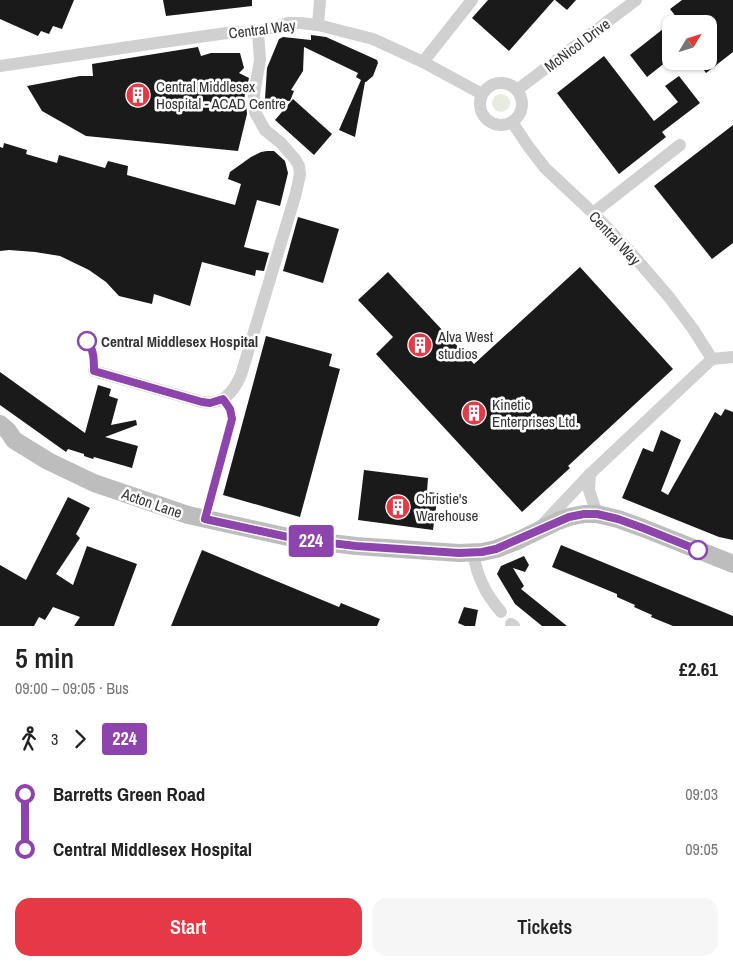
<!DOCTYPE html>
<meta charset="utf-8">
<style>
:root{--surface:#fff;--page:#f6f6f6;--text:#222;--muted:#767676;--accent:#e63946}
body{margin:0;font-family:"Archivo Narrow",sans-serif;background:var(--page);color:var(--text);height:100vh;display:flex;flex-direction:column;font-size:19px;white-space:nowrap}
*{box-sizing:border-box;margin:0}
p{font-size:16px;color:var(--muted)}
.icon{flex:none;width:28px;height:28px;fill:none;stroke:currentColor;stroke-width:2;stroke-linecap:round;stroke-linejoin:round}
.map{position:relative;height:626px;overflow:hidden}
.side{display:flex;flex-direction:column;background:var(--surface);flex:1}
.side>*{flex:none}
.badge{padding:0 10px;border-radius:4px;font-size:18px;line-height:32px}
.needle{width:32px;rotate:52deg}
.controls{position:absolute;left:662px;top:15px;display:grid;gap:10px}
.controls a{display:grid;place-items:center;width:55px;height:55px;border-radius:10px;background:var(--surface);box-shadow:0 1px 4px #0004;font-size:25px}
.map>.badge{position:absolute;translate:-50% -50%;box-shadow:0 0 0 2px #fff}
.legs{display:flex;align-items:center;gap:8px;height:55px;padding:0 15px;font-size:16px}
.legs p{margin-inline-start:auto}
.head{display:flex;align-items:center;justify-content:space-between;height:85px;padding:0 15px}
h1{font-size:28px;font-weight:600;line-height:38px}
.button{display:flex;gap:10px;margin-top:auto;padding:10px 15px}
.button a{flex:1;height:58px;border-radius:15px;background:var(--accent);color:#fff;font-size:20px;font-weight:600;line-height:58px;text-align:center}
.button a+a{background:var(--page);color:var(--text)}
ul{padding:0 15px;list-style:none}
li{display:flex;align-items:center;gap:18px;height:55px;font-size:19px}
li i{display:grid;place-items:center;width:8px;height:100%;margin:0 6px;background:currentColor}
li i::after{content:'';width:12px;height:12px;margin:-6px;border:4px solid;border-radius:50%;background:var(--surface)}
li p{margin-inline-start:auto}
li:first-child i{background:linear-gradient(#0000 50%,currentColor 0)}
li:last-child i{background:linear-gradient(currentColor 50%,#0000 0)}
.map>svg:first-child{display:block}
</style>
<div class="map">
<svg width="733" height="626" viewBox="0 0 733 626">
<rect width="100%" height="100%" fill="#fff"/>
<!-- green -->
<circle fill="#e6ecdf" cx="501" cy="103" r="9"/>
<!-- building -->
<g fill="#1a1a1a">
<path d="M0 0H74L62 29 53 26 49 34 41 31 38 36 0 19Z"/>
<path d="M163 0H252V6L166 16Z"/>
<path d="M488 0H554L509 51 472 18Z"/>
<path d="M555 0H576L567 10Z"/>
<path d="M682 0H733V52L706 73 698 61H709V24H671V58L647 77 630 55 677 18 670 9Z"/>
<path d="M311 35 326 37 377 60 378 63 373 76 366 82H365L355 137 339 130 361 80 356 77 358 73 304 47 303 71 291 90 294 91 290 101 265 99 267 68 279 39 283 37 311 40Z"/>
<path d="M198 47 201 56 211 53H240L244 68 239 73 249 78 243 103 246 104 247 114 238 151 86 136 42 111 27 86 80 76H93L92 64Z"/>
<path d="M604 56 654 121 678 102 665 86 679 76 700 103 662 132 666 137 619 174 557 93Z"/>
<path d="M293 99 332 134 314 155 275 120Z"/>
<path d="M733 125V243L712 259 654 186Z"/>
<path d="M4 143 27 150 26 154 57 163 59 155 105 168 108 161 128 166 127 175 235 205 241 184 228 179 230 172 251 157 261 152 267 151H274L285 161 288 173 280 206 257 200 244 247 269 253 264 271 256 270 255 276 202 262 190 306 154 294 152 304 119 296 106 282 89 270 60 256 35 252 9 250 0 251V147L3 148Z"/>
<path d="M298 217 339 229 323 283 283 271Z"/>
<path d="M580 267 673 369 568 466 570 468 522 512 376 354 393 337 358 300 388 272 474 364Z"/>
<path d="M266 336 332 354 329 366 340 369 300 517 223 495Z"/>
<path d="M0 372 85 433 98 385 111 389 109 396 118 399 111 425 136 420 137 425 105 437 138 446 132 468 94 457 93 459 84 456V454L68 449 66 452 0 405Z"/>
<path d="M725 409 733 412V540L719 537 622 498 643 448 653 452 661 430 681 440 661 491 668 495 715 412 721 416Z"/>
<path d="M364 470 428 478 427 492 438 493 433 530 358 520Z"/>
<path d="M68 497 90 508 76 534 80 538 56 574 73 585 87 546 137 564 114 626H74L80 617 53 607 45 620 39 617 34 626H0V565L26 580Z"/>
<path d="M561 545 733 616V626H673L651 617 652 615 634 607 635 605 617 597V594L552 567Z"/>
<path d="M202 550 339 607 341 603 380 619 377 626H171Z"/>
<path d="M524 556 529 565 525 572 513 568 524 586 521 589 567 626H542L515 604 497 574 501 566Z"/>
<path d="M464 607 478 610 475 626H465L458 623Z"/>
</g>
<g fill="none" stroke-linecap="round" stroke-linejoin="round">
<!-- street -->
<g stroke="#d0d0d0" stroke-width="12">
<path d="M318 25 320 0"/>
<path d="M423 62 472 0"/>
<path d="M0 66 156 43 234 32 253 33 288 23H300L318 25 373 39 423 62 482 94"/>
<circle cx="501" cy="104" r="21"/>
<path d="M517 90 636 0"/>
<path d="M512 122 528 146 545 168 593 213 632 254 669 297 693 329 712 359"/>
<path d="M593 213 680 145"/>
<path d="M94 371 202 402C223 405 233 393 241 375L296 193 300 174 299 166 295 159 281 143 265 130 255 112 254 94 260 60 258 32"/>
<path d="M590 474 589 490 597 514"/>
<path d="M541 526 590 474 712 359 733 357"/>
<path d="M473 552C477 577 485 593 501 612"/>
<path d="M511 624 514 626"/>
</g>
<!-- secondary -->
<path stroke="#bdbdbd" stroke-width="18" d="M0 424 8 431 14 440 48 461 94 483 188 515 297 539 356 546 459 553 482 552 496 549 519 540 558 521 569 517 584 514H597L618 519 643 528 733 564"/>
</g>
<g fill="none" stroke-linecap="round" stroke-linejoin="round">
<defs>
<path id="line-1" d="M87 341C94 349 94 361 94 371L202 402 210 403 223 399 230 409 232 419 205 519 297 539 356 546 459 553 482 552 496 549 569 517 584 514H597L618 519 643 528 698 550"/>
</defs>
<!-- line-1 casing -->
<use href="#line-1" stroke="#fff" stroke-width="11"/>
<!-- line-1 -->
<use href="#line-1" stroke="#8e44ad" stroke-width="8"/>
</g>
<!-- icons -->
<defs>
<symbol id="building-disc" viewBox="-11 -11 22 22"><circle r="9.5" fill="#e63946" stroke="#fff"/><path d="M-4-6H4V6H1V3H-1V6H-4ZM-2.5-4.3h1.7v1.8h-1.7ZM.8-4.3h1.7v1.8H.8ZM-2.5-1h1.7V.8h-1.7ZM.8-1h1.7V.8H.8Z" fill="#fff"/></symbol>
</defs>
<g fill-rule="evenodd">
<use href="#building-disc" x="124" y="81" width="28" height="28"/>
<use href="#building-disc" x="406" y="331" width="28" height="28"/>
<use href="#building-disc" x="460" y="399" width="28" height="28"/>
<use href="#building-disc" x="384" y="493" width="28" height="28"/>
</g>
<!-- markers -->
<g fill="#fff" stroke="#8e44ad" stroke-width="2.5">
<circle cx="87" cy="341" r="9"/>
<circle cx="698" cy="550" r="9"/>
</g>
<g text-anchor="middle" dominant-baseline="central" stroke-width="5" stroke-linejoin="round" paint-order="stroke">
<!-- street labels -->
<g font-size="15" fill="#333" stroke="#fff">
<text transform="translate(262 29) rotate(-7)">Central Way</text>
<text transform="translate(577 45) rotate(-37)">McNicol Drive</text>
<text transform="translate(615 238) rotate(47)">Central Way</text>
<text transform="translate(152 503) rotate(19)">Acton Lane</text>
</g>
<!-- poi labels -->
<g font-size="15" fill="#333" stroke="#fff" text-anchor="start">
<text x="156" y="86">Central Middlesex<tspan x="156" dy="17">Hospital - ACAD Centre</tspan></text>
<text x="438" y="336">Alva West<tspan x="438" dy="17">studios</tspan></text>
<text x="492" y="404">Kinetic<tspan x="492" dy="17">Enterprises Ltd.</tspan></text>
<text x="416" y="498">Christie's<tspan x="416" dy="17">Warehouse</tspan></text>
</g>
<!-- stop labels -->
<g font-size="15" font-weight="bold" fill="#333" stroke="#fff" text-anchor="start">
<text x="101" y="341">Central Middlesex Hospital</text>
</g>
</g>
</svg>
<div class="controls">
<a><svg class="needle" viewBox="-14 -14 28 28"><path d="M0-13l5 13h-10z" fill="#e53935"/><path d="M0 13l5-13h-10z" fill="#767676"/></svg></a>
</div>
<b class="badge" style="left:311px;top:541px;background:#8e44ad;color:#fff">224</b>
</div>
<section class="side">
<div class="head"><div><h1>5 min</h1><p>09:00 – 09:05 · Bus</p></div><b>£2.61</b></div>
<div class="legs"><svg class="icon" aria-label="walk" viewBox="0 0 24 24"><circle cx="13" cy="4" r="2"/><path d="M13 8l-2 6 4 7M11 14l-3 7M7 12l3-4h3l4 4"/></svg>3<svg class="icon" aria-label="forward" viewBox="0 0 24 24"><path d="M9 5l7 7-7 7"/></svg><b class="badge" style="background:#8e44ad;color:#fff">224</b></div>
<ul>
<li><i style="color:#8e44ad"></i><b>Barretts Green Road</b><p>09:03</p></li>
<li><i style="color:#8e44ad"></i><b>Central Middlesex Hospital</b><p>09:05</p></li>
</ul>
<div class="button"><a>Start</a><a>Tickets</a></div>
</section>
